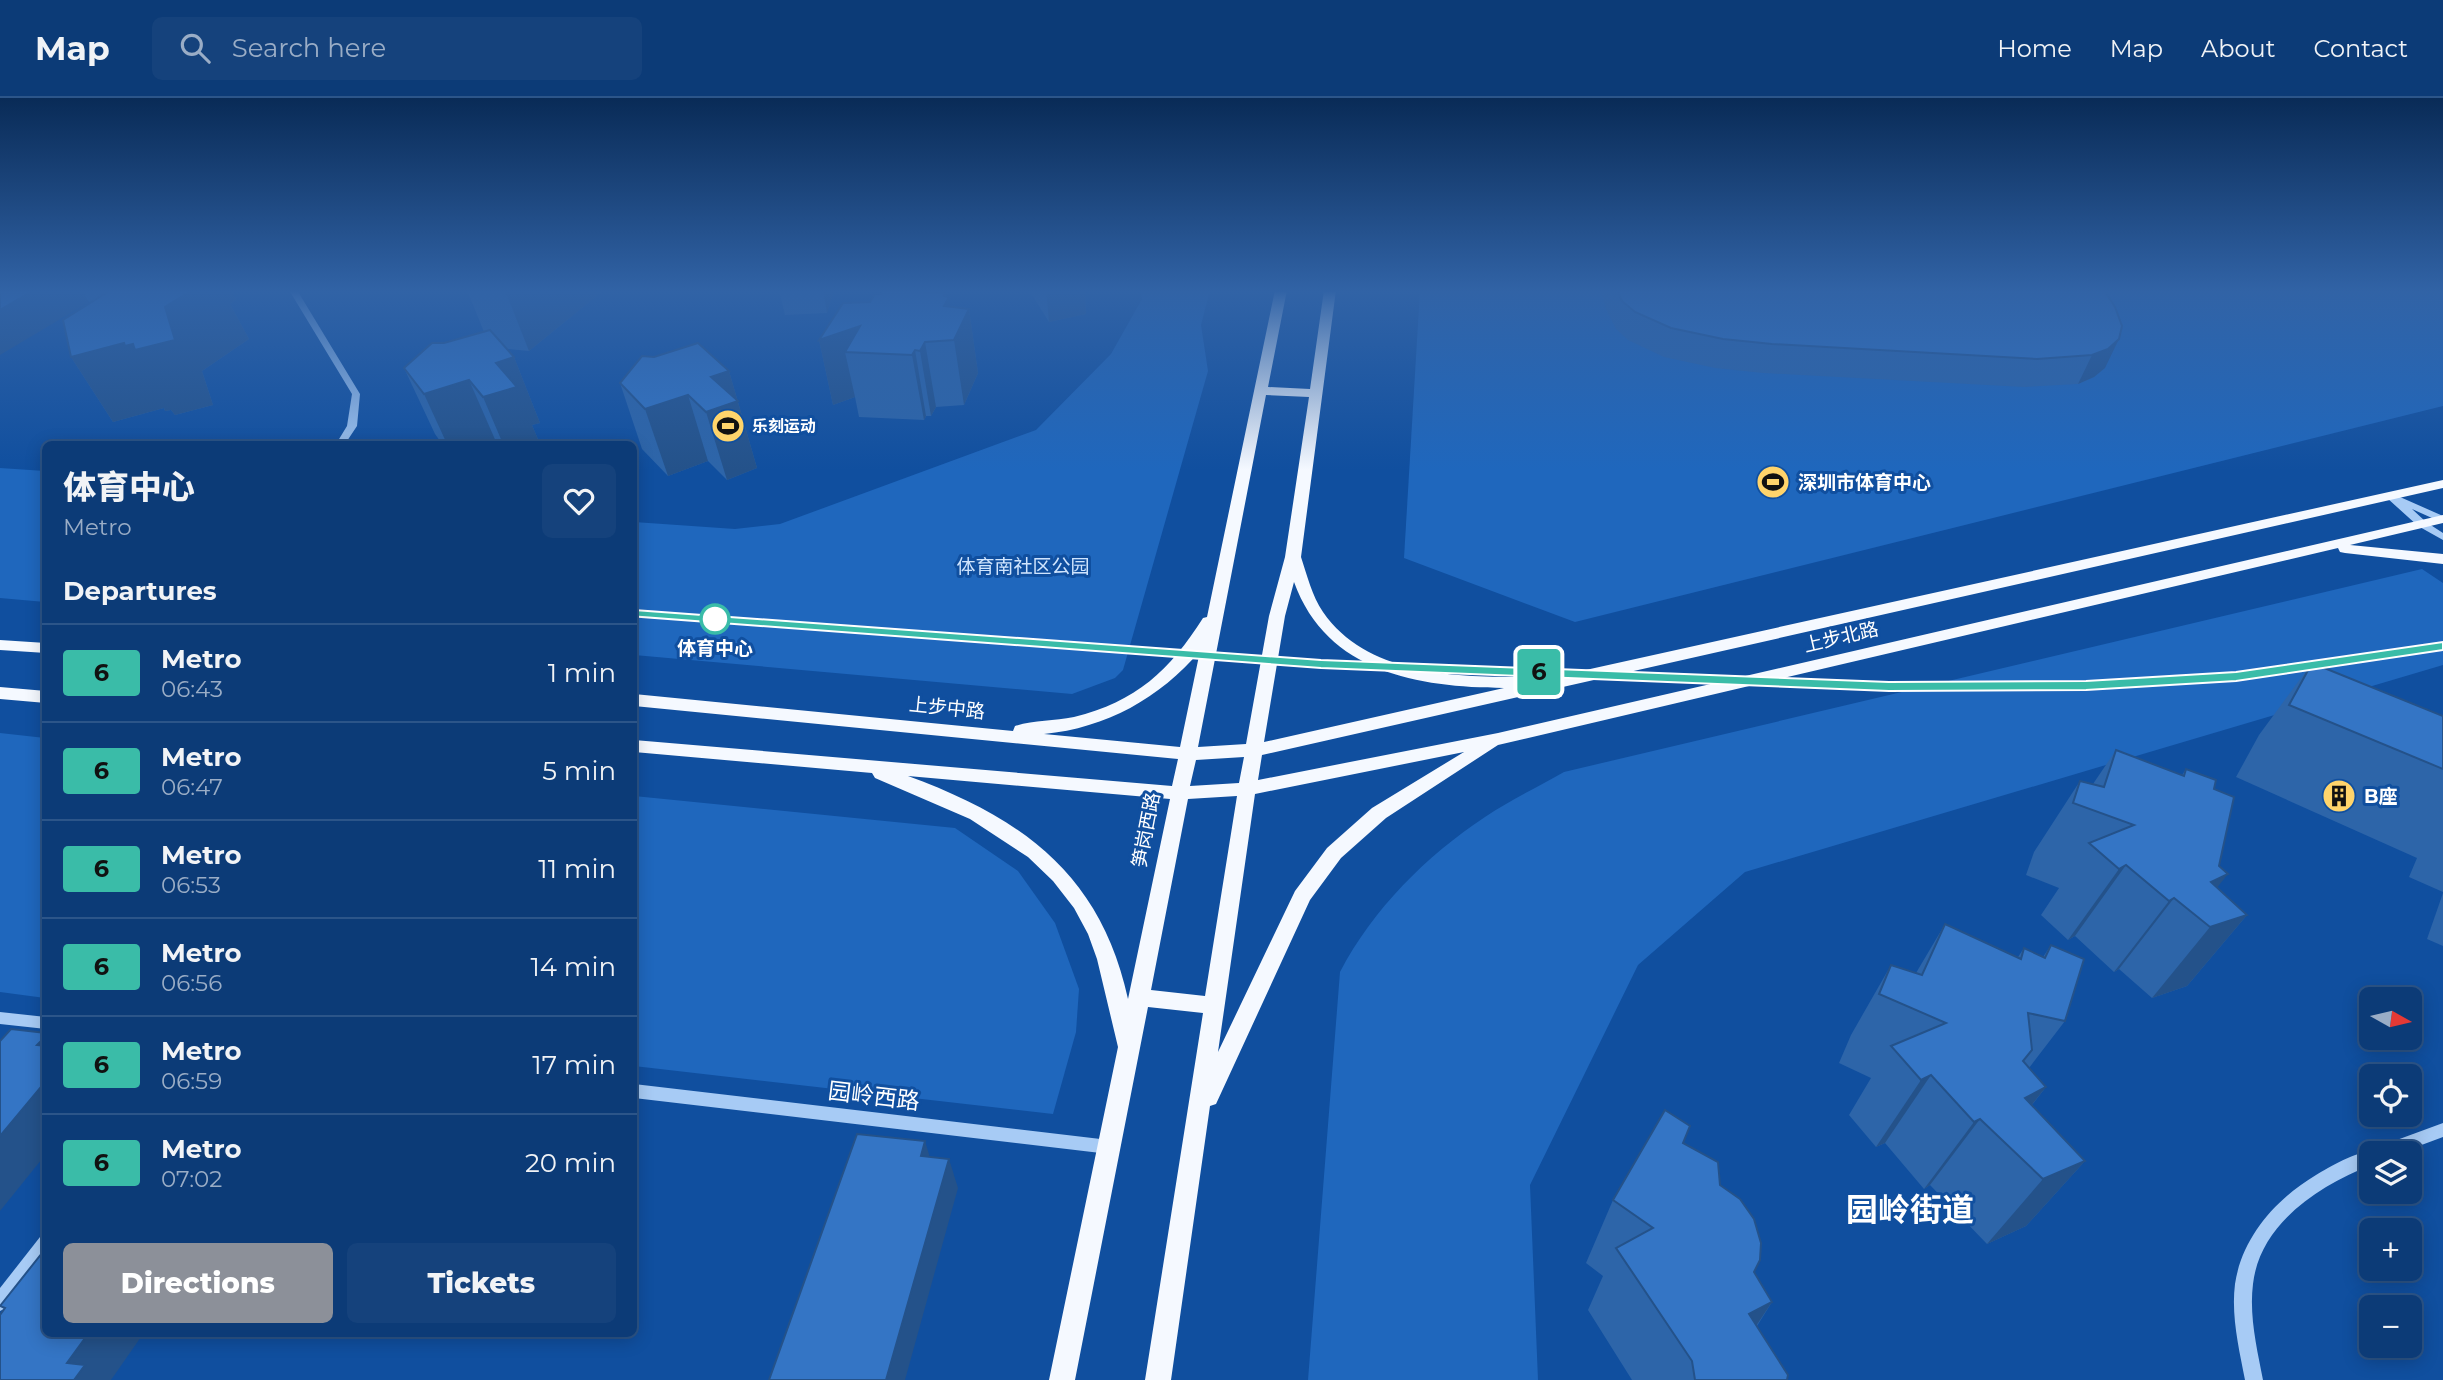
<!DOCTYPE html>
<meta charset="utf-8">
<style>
:root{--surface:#0c3b77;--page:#15427c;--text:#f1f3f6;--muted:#9aadc6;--line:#2c5589;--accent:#8c9099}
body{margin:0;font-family:Montserrat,"Noto Sans SC",sans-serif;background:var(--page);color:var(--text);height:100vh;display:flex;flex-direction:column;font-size:26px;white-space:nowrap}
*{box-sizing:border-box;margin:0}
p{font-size:23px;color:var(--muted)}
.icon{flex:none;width:38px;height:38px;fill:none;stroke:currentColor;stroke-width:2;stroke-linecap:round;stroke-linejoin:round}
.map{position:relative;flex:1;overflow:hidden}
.panel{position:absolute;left:42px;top:343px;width:595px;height:896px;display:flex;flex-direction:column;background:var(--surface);border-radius:10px;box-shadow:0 4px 18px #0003,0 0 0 2px var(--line)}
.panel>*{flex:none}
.badge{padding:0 14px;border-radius:5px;font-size:24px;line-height:46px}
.needle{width:46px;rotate:98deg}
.controls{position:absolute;left:2359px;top:889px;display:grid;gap:14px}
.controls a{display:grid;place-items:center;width:63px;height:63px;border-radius:10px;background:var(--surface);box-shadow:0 4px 18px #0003,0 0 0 2px var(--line);font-size:35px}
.map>.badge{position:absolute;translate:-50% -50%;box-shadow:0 0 0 4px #fff}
h2{padding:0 21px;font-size:26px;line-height:63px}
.round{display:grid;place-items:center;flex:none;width:74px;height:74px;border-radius:10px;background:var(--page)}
.overview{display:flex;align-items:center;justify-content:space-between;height:119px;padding:0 21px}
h1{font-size:33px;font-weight:800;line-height:52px}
.action{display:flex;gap:14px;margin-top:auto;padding:14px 21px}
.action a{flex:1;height:80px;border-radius:10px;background:var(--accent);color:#fff;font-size:28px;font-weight:800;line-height:80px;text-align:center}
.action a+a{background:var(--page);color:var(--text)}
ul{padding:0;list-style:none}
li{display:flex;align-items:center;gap:21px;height:98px;padding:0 21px;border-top:2px solid var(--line)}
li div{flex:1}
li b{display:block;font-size:26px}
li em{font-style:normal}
li .badge{min-width:77px;font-weight:700;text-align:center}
header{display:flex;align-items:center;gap:42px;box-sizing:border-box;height:98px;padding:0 35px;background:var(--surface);border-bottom:2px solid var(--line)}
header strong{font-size:33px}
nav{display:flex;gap:38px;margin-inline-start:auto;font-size:24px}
.search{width:490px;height:63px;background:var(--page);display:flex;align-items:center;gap:18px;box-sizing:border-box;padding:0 24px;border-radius:10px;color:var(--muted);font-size:26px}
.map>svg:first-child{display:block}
</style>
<header>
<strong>Map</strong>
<div class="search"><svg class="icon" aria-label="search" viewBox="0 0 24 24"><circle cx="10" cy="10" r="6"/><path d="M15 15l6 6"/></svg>Search here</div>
<nav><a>Home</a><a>Map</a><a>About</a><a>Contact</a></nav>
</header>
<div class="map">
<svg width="2443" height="1282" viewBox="0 0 2443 1282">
<rect width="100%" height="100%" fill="#104f9f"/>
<!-- green -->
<g fill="#1f67bd">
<path d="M1140 192H1210L1201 227 1208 273 1123 572 1115 580 1072 596 634 557V424L735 431 780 426 1036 332 1111 256 1142 201Z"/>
<path d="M1420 192H2443V308L1575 524 1404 460Z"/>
<path d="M0 370 45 373V504L0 500Z"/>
<path d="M2422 471 2443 485V567L1745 774 1638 867 1530 1087 1538 1282H1308L1340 874C1373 811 1426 758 1485 719 1510 702 1538 689 1564 674Z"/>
<path d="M0 635 45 640V900L0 894Z"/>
<path d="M634 698 955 730 1018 773 1055 825 1079 891 1076 934 1053 1016 634 968Z"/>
</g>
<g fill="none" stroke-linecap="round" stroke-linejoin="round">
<!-- minor -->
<g fill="#a7cbf5" fill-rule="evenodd">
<path d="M289 192H297L360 296 357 328 345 346H336L347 328 352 296Z"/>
<path d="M2391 395 2443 418V425L2412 411 2426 424 2443 435V442L2418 428 2387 400 2386 398Z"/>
<path d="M0 914 46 919V931L0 926Z"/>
<path d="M634 986 1109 1042 1115 1044 1117 1049 1115 1054 1109 1056 634 1000Z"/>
<path d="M2443 1025V1039L2400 1055H2371V1067C2319 1088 2260 1125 2253 1186 2249 1218 2257 1251 2263 1282H2245C2239 1251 2231 1218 2235 1186 2242 1139 2276 1101 2316 1077 2329 1069 2359 1052 2374 1053L2375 1050Z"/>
<path d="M46 1137V1159L6 1210 0 1213V1190L40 1139Z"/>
</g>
<!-- major -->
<g fill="#f5f9ff" fill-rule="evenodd">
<path d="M1275 192H1287L1268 289 1310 291 1324 192H1336L1301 459C1307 477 1312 498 1323 514 1366 576 1451 579 1519 579L1525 581 1527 585 2443 382V390L1262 657 1258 682 1498 635 2443 417V425L2350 447 2443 456V466L2345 455 2340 454 2338 450 1498 647 1386 720 1341 760 1310 802 1216 1006 1210 1008 1171 1282H1145L1203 915 1148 909 1075 1282H1049L1118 949 1097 861 1088 836 1074 810 1053 783 1028 759 970 721 875 680 872 675 634 654V642L1172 688 1178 661 634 608V596L1013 633 1015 628C1034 622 1054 623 1074 619 1136 604 1170 572 1203 520L1207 519ZM1266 297 1309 299 1285 459 1269 518 1246 646 1198 649ZM1294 484C1327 575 1418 589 1504 590L1264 644 1285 518ZM1200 553 1180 649 1044 636C1106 630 1160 600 1200 553ZM1464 654 1372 710 1327 750 1295 793 1218 954 1255 696ZM1244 659 1239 685 1190 688 1196 662ZM908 678 1170 701 1128 901C1101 777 1023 720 908 678ZM1237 698 1205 898 1151 892 1188 701Z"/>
<path d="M0 542 46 545V555L0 552Z"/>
<path d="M0 589 46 593V605L0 601Z"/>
</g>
</g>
<!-- wall -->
<g fill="#2d65a9">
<path d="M0 192H231L236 202 230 206 249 241 202 273 213 307 175 317 171 312 165 313 164 310 113 324 71 259 92 204Z"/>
<path d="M467 192H604L529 253 507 251 514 259 540 325 532 327 540 346H442L435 336 404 270 444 245 484 234Z"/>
<path d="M779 192H834L827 215 785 217Z"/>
<path d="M1029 192H1085L1086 216 1049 224Z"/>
<path d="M1601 192H2104L2105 270 2094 279 2078 286 2024 289 1763 275 1715 270 1664 259 1628 242 1616 231 1606 211Z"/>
<path d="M945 195 950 208 969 211 978 275 964 307 936 309 931 318H926L924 322 859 319 855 299 833 307 819 242 881 196Z"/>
<path d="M729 273 757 370 727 382 708 363 668 378 642 351 620 285Z"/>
<path d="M2312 565 2443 618V794L2409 779 2417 760 2236 679 2259 637Z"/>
<path d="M2116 652 2182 677 2186 671 2214 691 2219 768 2217 790 2247 817 2187 888 2152 900 2119 871 2114 874 2075 838 2068 842 2041 817 2059 790 2026 777 2034 754 2080 683 2093 686Z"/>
<path d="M2443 795V848L2427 841Z"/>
<path d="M1945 826 2018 859 2024 850 2043 859 2051 847 2065 923 2029 970 2046 989 2032 1007 2085 1063 2026 1128 1987 1146 1930 1087 1924 1091 1885 1045 1876 1049 1849 1017 1871 980 1839 965 1851 937 1891 867 1916 875Z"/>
<path d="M1683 1045 1720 1087 1754 1174 1772 1204 1757 1228 1787 1282H1632L1588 1212 1603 1178 1586 1165 1613 1102Z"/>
</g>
<!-- shaded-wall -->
<g fill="#24528a">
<path d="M34 192H82L89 204 0 257V212Z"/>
<path d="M192 192H231L236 202 230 206 249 241 202 273 213 307 175 317 171 312 165 313 164 310 113 324 71 259 124 245 165 209Z"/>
<path d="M505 192H604L529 253Z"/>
<path d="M823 192H834L827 215Z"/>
<path d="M1046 192H1085L1086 216 1049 224Z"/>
<path d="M945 195 947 203 949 199 955 240 969 211 978 275 964 307 954 242H950L944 198Z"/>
<path d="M860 228 845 254 855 299 833 307 819 242Z"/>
<path d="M2119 241 2105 270 2094 279 2078 286 2092 257Z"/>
<path d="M925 244 936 309 931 318 920 253Z"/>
<path d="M915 252 926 318 924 322 912 257Z"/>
<path d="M514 259 540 325 532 327 540 346H503L483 299 496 265Z"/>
<path d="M729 273 757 370 727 382 706 314 711 279Z"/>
<path d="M469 282 497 346H447L424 296Z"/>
<path d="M688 297 708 363 668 378 645 311Z"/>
<path d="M2126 767 2075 838 2068 842 2119 771Z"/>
<path d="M2228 776 2195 817 2211 784Z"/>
<path d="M2174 800 2119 871 2114 874 2169 803Z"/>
<path d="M2247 817 2187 888 2152 900 2210 829Z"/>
<path d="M46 938V955L37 947Z"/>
<path d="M1931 977 1885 1045 1876 1049 1921 982Z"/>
<path d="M46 983V1056L0 1113V1038Z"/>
<path d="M2046 989 2003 1043 2025 1000Z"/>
<path d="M1980 1021 1930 1087 1924 1091 1974 1024Z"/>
<path d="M925 1043 934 1073 921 1058Z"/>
<path d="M949 1061 958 1090 905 1282H886Z"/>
<path d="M2085 1063 2026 1128 1987 1146 2043 1081Z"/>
<path d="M1772 1204 1732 1264 1749 1216Z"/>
<path d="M88 1236H143L111 1282H74L67 1265Z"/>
</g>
<!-- building -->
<g fill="#3475c5" stroke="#24528a" stroke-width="2">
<path d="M0 192H34L0 212Z"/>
<path d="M111 192H192L165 209 175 242 135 252 133 246 125 248 124 245 71 259 63 222Z"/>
<path d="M883 192 945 195 944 198 949 199 944 208 969 211 954 242 925 244 920 253 915 252 912 257 845 254 860 228 819 242 843 205 870 204 875 196H881Z"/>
<path d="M1617 192H2104L2115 209 2122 228 2119 241 2108 251 2092 257 2037 261 1772 246 1723 241 1671 230 1635 214 1622 203Z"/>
<path d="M490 232 514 259 496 265 517 289 483 299 469 282 424 296 404 270 432 245H444Z"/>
<path d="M698 245 729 273 711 279 738 303 706 314 688 297 645 311 620 285 642 258 654 259Z"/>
<path d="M2312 565 2443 618V671L2289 607Z"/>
<path d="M2116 652 2184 678 2186 671 2216 682 2214 691 2234 699 2219 768 2228 776 2211 784 2247 817 2210 829 2174 800 2169 803 2126 767 2119 771 2089 745 2134 727 2073 705 2080 683 2104 689Z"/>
<path d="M1945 826 2021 861 2024 850 2045 860 2051 847 2084 861 2065 923 2028 915 2032 952 2023 963 2046 989 2025 1000 2085 1063 2043 1081 1980 1021 1974 1024 1931 977 1921 982 1891 948 1946 925 1879 896 1891 867 1922 877Z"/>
<path d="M11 931 46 935V938L37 947 46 948V983L0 1038V943Z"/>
<path d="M1665 1012 1690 1028 1683 1045 1718 1064 1720 1087 1740 1101 1754 1121 1761 1145 1760 1162 1754 1174 1772 1204 1749 1216 1788 1277 1787 1282H1695L1692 1263 1616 1150 1653 1130 1613 1102Z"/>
<path d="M857 1036 925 1043 921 1058 949 1061 886 1282H769Z"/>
<path d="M46 1150V1236H88L67 1265 85 1267 74 1282H0V1217L5 1210 0 1208Z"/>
</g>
<!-- sky -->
<linearGradient id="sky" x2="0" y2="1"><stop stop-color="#092b57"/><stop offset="0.52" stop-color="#3163a6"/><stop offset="1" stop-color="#3163a6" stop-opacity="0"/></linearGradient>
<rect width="2443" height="372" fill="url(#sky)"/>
<!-- line -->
<path fill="#3abca8" stroke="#fff" stroke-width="2" d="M634 512 1321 562 1889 584 2086 583 2236 574 2443 544V552L2236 583 2086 592 1889 593 1321 570 629 518V513Z"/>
<!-- icons -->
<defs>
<symbol id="stadium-disc" viewBox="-11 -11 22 22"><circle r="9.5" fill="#ffd46b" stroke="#104f9f"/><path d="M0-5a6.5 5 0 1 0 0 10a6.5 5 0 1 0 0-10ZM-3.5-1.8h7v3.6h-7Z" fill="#111"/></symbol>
<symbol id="building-disc" viewBox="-11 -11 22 22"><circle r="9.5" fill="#ffd46b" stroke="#104f9f"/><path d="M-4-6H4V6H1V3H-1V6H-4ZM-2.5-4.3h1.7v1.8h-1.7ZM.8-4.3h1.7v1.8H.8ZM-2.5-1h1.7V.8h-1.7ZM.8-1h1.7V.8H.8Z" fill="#111"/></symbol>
</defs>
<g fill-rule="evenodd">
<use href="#stadium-disc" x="709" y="309" width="38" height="38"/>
<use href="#stadium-disc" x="1754" y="365" width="38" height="38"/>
<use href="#building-disc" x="2320" y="679" width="38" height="38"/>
</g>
<!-- markers -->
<circle fill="#fff" stroke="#3abca8" stroke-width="3.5" cx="715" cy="521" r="14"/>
<g text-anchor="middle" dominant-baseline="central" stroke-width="6" stroke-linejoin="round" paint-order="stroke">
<!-- far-poi labels -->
<g font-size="16" font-weight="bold" fill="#fff" stroke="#104f9f" text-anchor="start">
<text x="752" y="328">乐刻运动</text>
</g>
<!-- poi labels -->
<g font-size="19" font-weight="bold" fill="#fff" stroke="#104f9f" text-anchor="start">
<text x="1798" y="384">深圳市体育中心</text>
<text x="2364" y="698">B座</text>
</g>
<!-- park labels -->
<g font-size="19" fill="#d0e5fe" stroke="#104f9f">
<text x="1023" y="468">体育南社区公园</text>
</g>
<!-- street labels -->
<g font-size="19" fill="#fff" stroke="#104f9f">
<text transform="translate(1841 539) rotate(-13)">上步北路</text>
<text transform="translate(947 610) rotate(6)">上步中路</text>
<text transform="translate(1146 732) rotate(-79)">笋岗西路</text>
</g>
<!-- stop labels -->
<g font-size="19" font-weight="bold" fill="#fff" stroke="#104f9f">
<text x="715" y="550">体育中心</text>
</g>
<!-- near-street labels -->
<g font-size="23" fill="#fff" stroke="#104f9f">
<text transform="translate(874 998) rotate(7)">园岭西路</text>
</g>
<!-- near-district labels -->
<g font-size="32" font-weight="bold" fill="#fff" stroke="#104f9f">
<text x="1910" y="1111">园岭街道</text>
</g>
</g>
</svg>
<div class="controls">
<a><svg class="needle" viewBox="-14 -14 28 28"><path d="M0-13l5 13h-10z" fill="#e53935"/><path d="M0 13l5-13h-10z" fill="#9aadc6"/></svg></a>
<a><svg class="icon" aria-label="locate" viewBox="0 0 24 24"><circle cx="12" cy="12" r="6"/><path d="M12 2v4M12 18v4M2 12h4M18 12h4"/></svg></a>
<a><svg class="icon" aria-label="layers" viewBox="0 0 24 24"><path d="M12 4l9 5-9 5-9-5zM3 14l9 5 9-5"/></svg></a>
<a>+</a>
<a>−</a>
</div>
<b class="badge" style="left:1539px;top:574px;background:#3abca8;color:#111">6</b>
<section class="panel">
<div class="overview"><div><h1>体育中心</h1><p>Metro</p></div><a class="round"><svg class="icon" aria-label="heart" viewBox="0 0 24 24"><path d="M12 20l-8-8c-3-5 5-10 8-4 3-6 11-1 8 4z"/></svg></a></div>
<h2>Departures</h2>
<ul>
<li><span class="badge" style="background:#3abca8;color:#111">6</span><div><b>Metro</b><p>06:43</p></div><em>1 min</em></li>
<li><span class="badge" style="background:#3abca8;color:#111">6</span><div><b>Metro</b><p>06:47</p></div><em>5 min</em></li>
<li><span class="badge" style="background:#3abca8;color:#111">6</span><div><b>Metro</b><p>06:53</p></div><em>11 min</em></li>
<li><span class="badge" style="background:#3abca8;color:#111">6</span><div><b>Metro</b><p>06:56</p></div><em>14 min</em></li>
<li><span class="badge" style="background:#3abca8;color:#111">6</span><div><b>Metro</b><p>06:59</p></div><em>17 min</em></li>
<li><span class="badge" style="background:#3abca8;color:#111">6</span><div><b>Metro</b><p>07:02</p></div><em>20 min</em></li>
</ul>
<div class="action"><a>Directions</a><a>Tickets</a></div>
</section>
</div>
